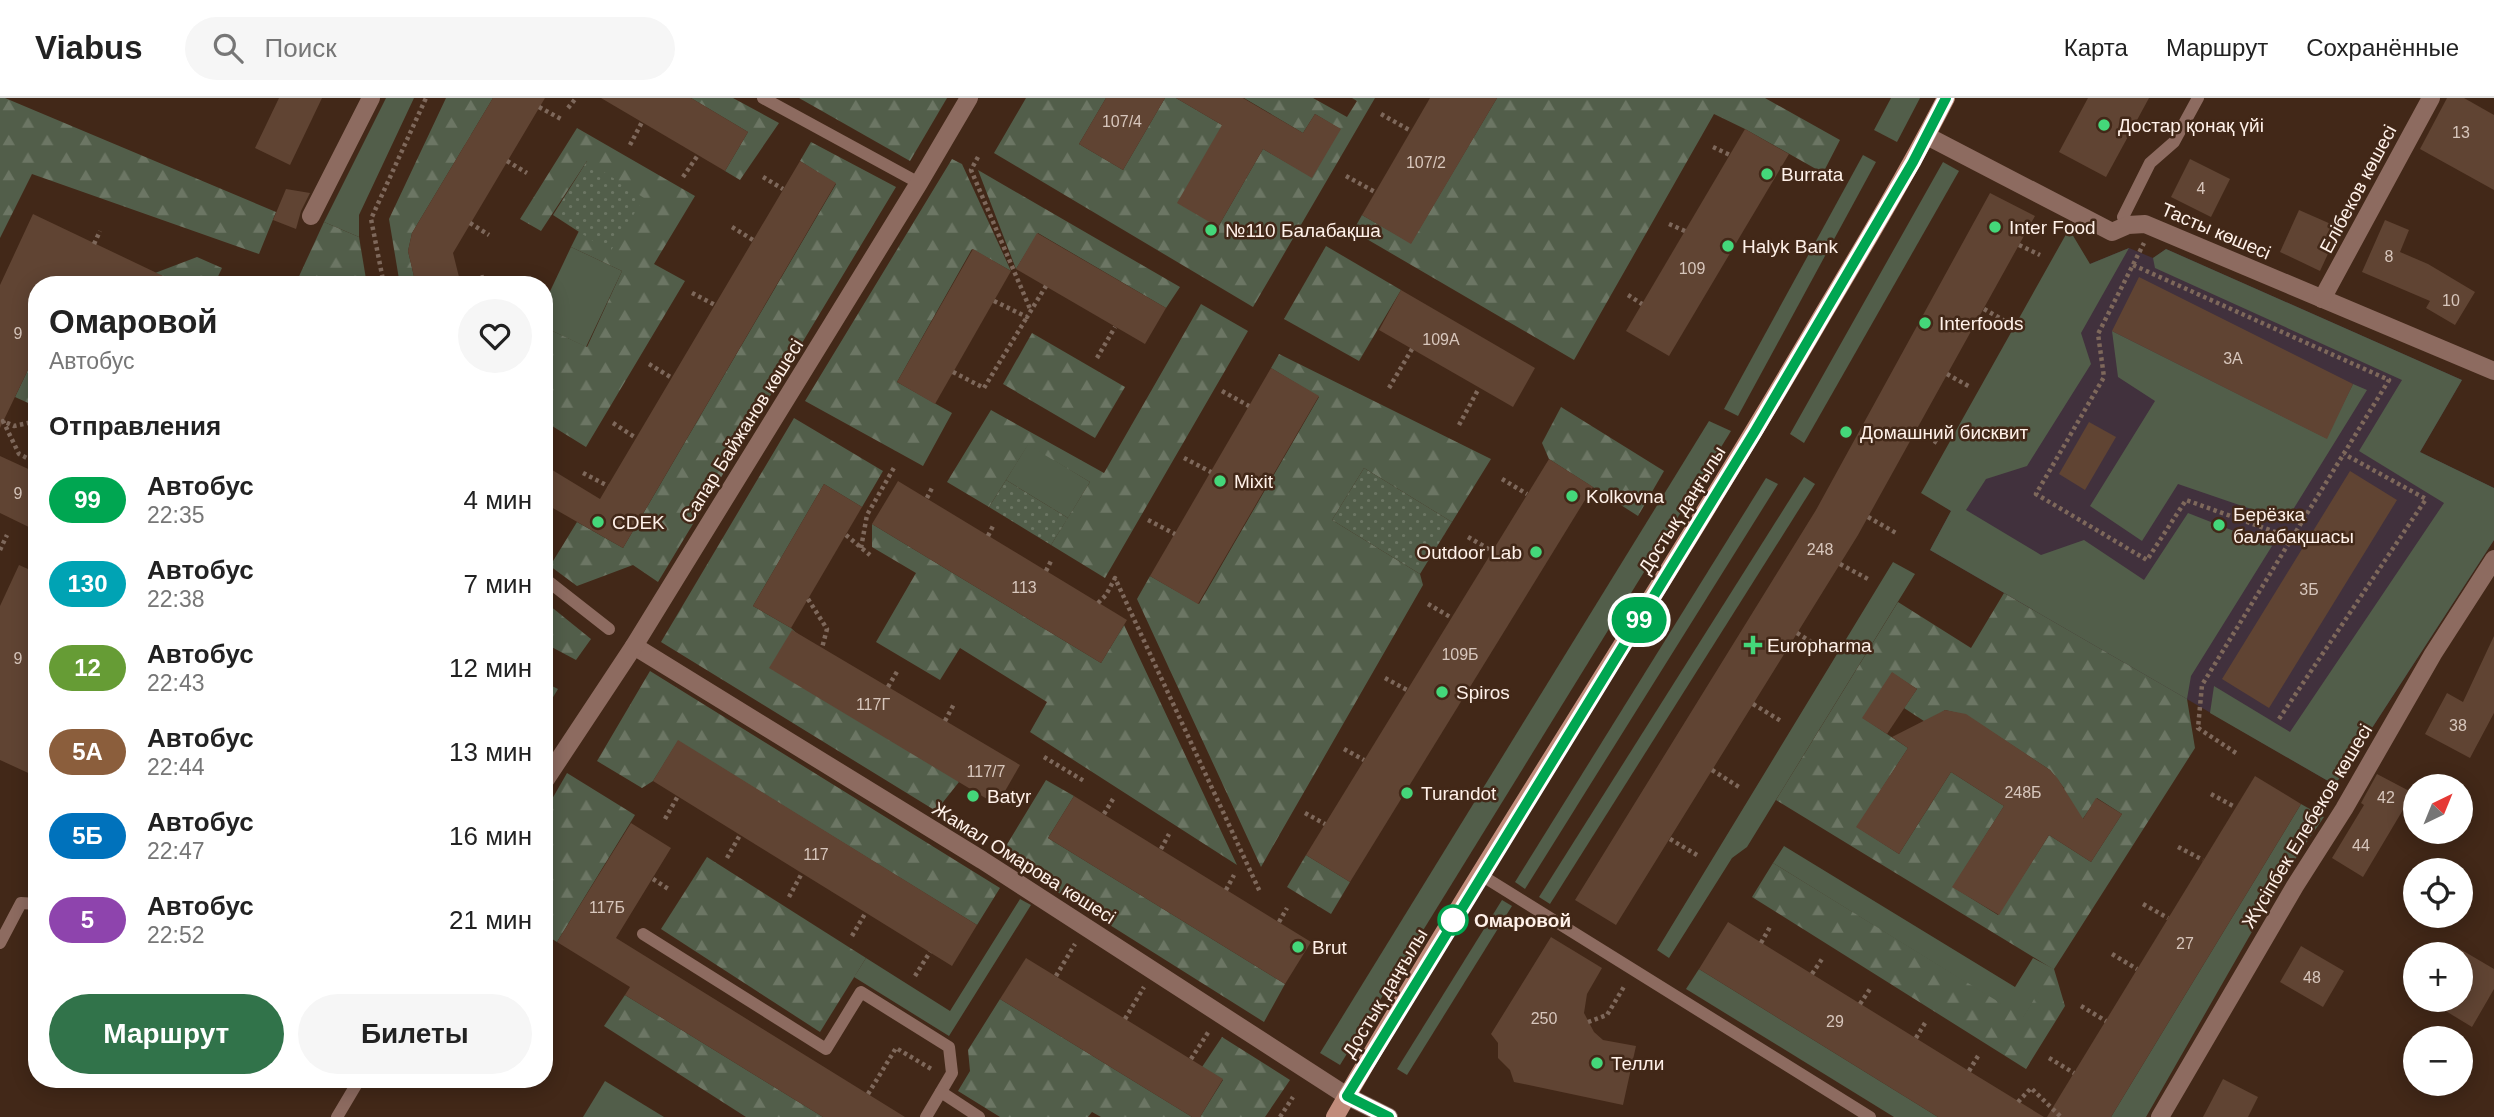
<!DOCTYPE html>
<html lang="ru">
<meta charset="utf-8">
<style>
:root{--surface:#fff;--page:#f6f6f6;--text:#222;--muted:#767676;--line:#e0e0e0;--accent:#31734a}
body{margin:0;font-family:Helvetica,sans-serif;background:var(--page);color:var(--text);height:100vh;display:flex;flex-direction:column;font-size:26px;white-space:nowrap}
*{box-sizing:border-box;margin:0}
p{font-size:23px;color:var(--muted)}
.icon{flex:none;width:38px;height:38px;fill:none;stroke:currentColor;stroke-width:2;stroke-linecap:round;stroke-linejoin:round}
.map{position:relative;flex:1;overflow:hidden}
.panel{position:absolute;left:28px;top:178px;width:525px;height:812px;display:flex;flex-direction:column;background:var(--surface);border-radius:28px;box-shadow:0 4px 18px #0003}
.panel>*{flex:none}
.badge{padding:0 14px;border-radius:23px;font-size:24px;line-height:46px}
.needle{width:46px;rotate:43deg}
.tools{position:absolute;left:2403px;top:676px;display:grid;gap:14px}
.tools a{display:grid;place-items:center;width:70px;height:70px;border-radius:50%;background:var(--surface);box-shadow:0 4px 18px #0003;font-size:35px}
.map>.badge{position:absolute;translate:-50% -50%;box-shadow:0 0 0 4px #fff}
h2{padding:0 21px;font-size:26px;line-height:63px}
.round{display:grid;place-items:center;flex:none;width:74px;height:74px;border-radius:37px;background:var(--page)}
.head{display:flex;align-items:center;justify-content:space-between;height:119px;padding:0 21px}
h1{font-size:33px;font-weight:700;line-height:52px}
.cta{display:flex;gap:14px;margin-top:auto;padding:14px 21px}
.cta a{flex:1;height:80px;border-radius:42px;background:var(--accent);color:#fff;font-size:28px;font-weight:700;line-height:80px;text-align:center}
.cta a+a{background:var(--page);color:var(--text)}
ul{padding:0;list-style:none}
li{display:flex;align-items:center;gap:21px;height:84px;padding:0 21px}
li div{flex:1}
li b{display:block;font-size:26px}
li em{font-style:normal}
li .badge{min-width:77px;font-weight:700;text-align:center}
header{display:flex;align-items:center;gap:42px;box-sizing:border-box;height:98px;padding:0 35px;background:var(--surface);border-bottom:2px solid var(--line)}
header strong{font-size:33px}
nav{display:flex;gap:38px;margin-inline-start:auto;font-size:24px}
.search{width:490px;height:63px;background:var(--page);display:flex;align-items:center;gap:18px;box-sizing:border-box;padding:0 24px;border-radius:38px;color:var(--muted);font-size:26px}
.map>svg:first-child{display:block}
</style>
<header>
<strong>Viabus</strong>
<div class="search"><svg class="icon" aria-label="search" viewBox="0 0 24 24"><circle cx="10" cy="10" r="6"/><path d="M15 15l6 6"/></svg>Поиск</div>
<nav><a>Карта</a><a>Маршрут</a><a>Сохранённые</a></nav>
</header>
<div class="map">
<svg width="2494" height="1019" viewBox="0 0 2494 1019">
<defs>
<pattern id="forest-firs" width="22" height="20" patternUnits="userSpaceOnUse" patternTransform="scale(1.75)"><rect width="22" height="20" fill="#525e4a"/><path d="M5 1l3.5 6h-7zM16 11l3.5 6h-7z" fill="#6c7664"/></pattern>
<pattern id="park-dots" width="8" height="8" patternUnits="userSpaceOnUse" patternTransform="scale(1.75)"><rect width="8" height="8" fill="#525e4a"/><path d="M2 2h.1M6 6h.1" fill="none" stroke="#6c7664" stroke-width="1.8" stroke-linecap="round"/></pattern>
</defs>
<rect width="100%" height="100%" fill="#422818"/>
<!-- education -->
<path fill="#41313d" d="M2129 150 2153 160 2166 151 2462 282 2420 354 2494 390V442L2335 687 1930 452 1951 413 1936 403 2070 174Z"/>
<!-- grass -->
<g fill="#525e4a">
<path d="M386 0H414L359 117V139L324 124Z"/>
<path d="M1891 0H1920L1897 44 1874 32Z"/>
<path d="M1863 57 1876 64 1738 318 1724 311Z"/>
<path d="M1943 64 1959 73 1804 345 1790 336Z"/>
<path d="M2069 131 2090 166 2129 150 2081 235 2091 266 2027 368 1986 381 1966 412 2041 457 2084 442 2144 482 2188 415 2272 448 2191 578 2187 601 1930 452 1951 413 1921 395Z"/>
<path d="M571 149 622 173 586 249 544 229V206Z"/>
<path d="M2166 151 2462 282 2420 354 2494 390V442L2335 687 2210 615 2214 588 2290 634 2444 405 2359 353 2402 282 2155 170 2153 160Z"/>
<path d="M2112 233 2326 340 2353 286 2367 292 2286 423 2178 386 2142 443 2090 408 2155 303 2118 279Z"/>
<path d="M1709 323 1731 333 1340 967 1320 955Z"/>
<path d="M1028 346 1090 384 1068 420 1006 382Z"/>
<path d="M1804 379 1815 386 1550 806 1539 799Z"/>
<path d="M1766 380 1778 386 1525 791 1515 784Z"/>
<path d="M1893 464 1915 476 1747 749 1732 760 1669 860 1657 852Z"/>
<path d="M544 584 558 591 544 614Z"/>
<path d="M2301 706 2324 719 2285 776 2146 1019H2111Z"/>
<path d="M1784 748 2015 889 2033 860 2054 871 2023 920 1773 765Z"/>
<path d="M1020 801 1031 807 949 938 854 879 866 860 950 913Z"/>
<path d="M1502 802 1512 808 1407 977 1397 971Z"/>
<path d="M1699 871 1938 1019H1894L1686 891Z"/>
<path d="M605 983 664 1019H583Z"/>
</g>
<!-- forest -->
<g fill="url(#forest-firs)" fill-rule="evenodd">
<path d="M0 0H5L276 114 259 156 32 76 0 140Z"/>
<path d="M446 0H493L412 135 408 153 416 187H400L389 121Z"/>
<path d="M691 0H733L779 25 740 82 725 73 748 34Z"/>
<path d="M799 0H947L910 63Z"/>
<path d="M1026 0H1106L1079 46 1123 72 1165 0H1176L1222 27 1218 129 1263 51 1312 79 1340 31 1315 16 1303 35 1244 0H1313L1347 19 1357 3 1352 0H1375L1253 209 994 55Z"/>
<path d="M1497 0H1765L1840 42 1823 75 1745 31 1714 16 1574 262 1353 133 1362 117 1411 145Z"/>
<path d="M577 30 695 98 654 166 685 183 586 349 544 323V229L587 249 622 173 571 149 579 133 610 153 587 63 541 133 520 121Z"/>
<path d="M811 44 896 89 658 484 633 467 577 488 550 468 577 424 623 450 836 86 800 63Z"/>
<path d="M952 61 962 66 1011 173 972 151 897 284 952 315 923 368 805 303Z"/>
<path d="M978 72 1180 189 1166 210 1038 135 1016 171Z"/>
<path d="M324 124 359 139 367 187H295Z"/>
<path d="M1326 148 1401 192 1359 263 1284 221Z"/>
<path d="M197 159 222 170 214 187H149L155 175Z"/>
<path d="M1201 206 1248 233 1105 480 1051 447 1090 384 1028 347 989 409 947 384 991 312 1104 375Z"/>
<path d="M1032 235 1125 289 1095 340 1003 286Z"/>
<path d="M37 253V309L15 299Z"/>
<path d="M1279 256 1491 361 1452 424 1364 370 1332 422 1420 476 1423 487 1261 769 1137 501 1150 478 1199 506 1319 299 1271 270Z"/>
<path d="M1561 309 1664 373 1638 418 1549 361 1542 345Z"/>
<path d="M794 320 883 373 862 409 824 386 753 508 791 530 959 684 936 713 661 544Z"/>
<path d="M872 426 1101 565 1124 527 1237 767 1030 634 1047 604 960 550 940 582 876 544 916 475 872 449Z"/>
<path d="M2004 495 2187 601 2195 650 2054 871 2065 908 2026 971 1752 799 1773 765 2023 919 2053 871 1776 702 1898 504 1971 550ZM1892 575 1917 591 1904 610 1927 625 1945 612 1966 617 2050 672 2064 690 2063 698 2082 722 2097 700 2122 716 2091 764 2049 737 1998 817 1953 789 2004 708 1951 674 1899 756 1857 729 1908 650 1863 620Z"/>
<path d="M544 503 591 541 576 562 544 545Z"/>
<path d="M650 573 1000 790 977 827 678 643 653 683 642 690 597 663Z"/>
<path d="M567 675 635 717 557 844 544 836V715Z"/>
<path d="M1046 682 1074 698 1048 740 1285 886 1264 924 1000 758Z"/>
<path d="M1306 757 1350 784 1331 816 1287 789Z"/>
<path d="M707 759 866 860 820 934 661 831Z"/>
<path d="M625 897 823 1019H746L604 928Z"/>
<path d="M1000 901 1192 1019H1101L1092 1014 1088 1019H1000L958 993 970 973 968 952Z"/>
<path d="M1222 939 1290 982 1265 1019H1200L1223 982 1202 969Z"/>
</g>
<!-- park -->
<g fill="url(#park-dots)">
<path d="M587 63 644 100 610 154 553 117Z"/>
<path d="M1364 370 1452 424 1420 476 1332 422Z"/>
<path d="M1006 382 1068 420 1051 447 989 409Z"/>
</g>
<!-- building -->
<g fill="#604433">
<path d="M279 0H322L290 67 255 50Z"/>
<path d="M493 0H545L453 155 461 187H416L408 153 412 135Z"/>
<path d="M601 0H691L748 34 725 73Z"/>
<path d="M1106 0H1165L1123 72 1079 46Z"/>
<path d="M1176 0H1243L1303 35 1315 16 1341 31 1312 80 1263 51 1218 129 1177 105 1222 27Z"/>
<path d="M1430 0H1497L1411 146 1362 117Z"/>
<path d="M2088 0H2149L2106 79 2059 54Z"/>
<path d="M2447 0H2464L2494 17V92L2420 51Z"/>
<path d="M1745 31 1789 56 1669 258 1626 233Z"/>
<path d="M2190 61 2230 81 2211 119 2171 99Z"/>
<path d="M800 63 836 85 623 450 544 405V367L600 401Z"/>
<path d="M286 91 310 95 301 113 296 131 273 122Z"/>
<path d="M1990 95 2035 118 1858 437 1616 827 1575 802 1816 412Z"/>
<path d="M2299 112 2340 130 2320 173 2280 154Z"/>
<path d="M33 116 182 187H37V253L0 330V187Z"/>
<path d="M2385 122 2409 132 2400 154 2428 166 2475 194 2455 227 2426 210 2430 203 2362 174Z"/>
<path d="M1037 135 1166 210 1145 246 1016 171Z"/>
<path d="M973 151 1011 173 935 306 897 284Z"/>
<path d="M2139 179 2353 286 2327 341 2112 233Z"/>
<path d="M1401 192 1535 270 1513 309 1379 232Z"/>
<path d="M1271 270 1319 298 1198 506 1150 478Z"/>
<path d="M2089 324 2116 339 2085 392 2059 376Z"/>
<path d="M0 358 37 375V433L0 415Z"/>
<path d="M1549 361 1593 389 1350 784 1306 757Z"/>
<path d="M2350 373 2397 402 2269 610 2222 581Z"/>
<path d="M898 383 1127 522 1101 565 872 426Z"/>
<path d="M824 386 862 409 791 530 753 508Z"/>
<path d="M19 467 37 475V679L0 662V508Z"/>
<path d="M792 532 1020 667 997 707 769 570Z"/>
<path d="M2494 538V615L2470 660 2425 636 2447 595 2463 604Z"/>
<path d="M1892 574 1917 591 1887 636 1862 620Z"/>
<path d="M1945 612 1966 616 2050 672 2058 681 2083 721 2096 700 2122 716 2091 764 2049 737 1999 817 1952 789 2004 708 1951 674 1899 756 1856 729 1908 650 1892 639Z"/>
<path d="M678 642 977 827 952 868 653 683Z"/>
<path d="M2377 676 2413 695 2363 779 2332 760 2364 707 2361 705Z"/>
<path d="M2255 678 2301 706 2111 1019H2047Z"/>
<path d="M1074 698 1311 844 1285 886 1048 740Z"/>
<path d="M631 725 671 750 616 840 905 1019H823L625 897 630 889 557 844Z"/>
<path d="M1728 824 1969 973 2044 1019H1938L1699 871Z"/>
<path d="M1551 839 1602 870 1587 896 1584 915 1594 934 1603 942 1636 948 1623 1007 1514 984 1510 972 1498 960V945L1491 936Z"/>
<path d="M2301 848 2344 873 2323 909 2280 884Z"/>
<path d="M2460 851 2494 871V891L2472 929 2426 901H2460Z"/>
<path d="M1026 860 1223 981 1200 1019H1192L1000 901Z"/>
<path d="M2223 981 2258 999 2248 1019H2203Z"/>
</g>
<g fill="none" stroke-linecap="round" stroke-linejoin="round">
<!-- path -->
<g stroke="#7e685b" stroke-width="4.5" stroke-dasharray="3.5 3.5" stroke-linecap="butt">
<path d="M539 9 561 21"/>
<path d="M568 10 576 0"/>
<path d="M1381 16 1411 33"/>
<path d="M630 47 642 24"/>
<path d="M1713 49 1730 57"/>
<path d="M978 59 971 72 1031 213"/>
<path d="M507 63 527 75"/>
<path d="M1346 78 1375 94"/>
<path d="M683 79 698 57"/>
<path d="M763 79 783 91"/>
<path d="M470 125 489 137"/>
<path d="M1669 126 1685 133"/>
<path d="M732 129 753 142"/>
<path d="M94 146 100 133"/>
<path d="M2019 147 2040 157"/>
<path d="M2133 167 2389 282 2292 440 2186 402 2147 462 2036 396 2104 279 2098 236 2144 145"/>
<path d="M460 183 484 179"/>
<path d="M384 187 371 121 426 0"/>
<path d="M692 195 715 207"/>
<path d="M1628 197 1642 206"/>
<path d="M994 203 1027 219 1046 188"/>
<path d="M1984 211 2005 223"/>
<path d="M1097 260 1115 229"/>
<path d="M649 266 672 280"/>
<path d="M953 274 984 290 1027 219"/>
<path d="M1947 276 1970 289"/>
<path d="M1389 290 1412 251"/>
<path d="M1222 293 1249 308"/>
<path d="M37 323 14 328 3 323 19 356 37 365"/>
<path d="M613 325 636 340"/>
<path d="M1459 327 1479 290"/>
<path d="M1916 332 1939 346"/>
<path d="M1184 360 1211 374"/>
<path d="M583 375 608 388"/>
<path d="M1502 381 1527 396"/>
<path d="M927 400 932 390"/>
<path d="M1868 419 1896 435"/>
<path d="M1148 422 1175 436"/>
<path d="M846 437 870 457"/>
<path d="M988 438 993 428"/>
<path d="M1468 439 1492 453"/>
<path d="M861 450 867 417 895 368"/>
<path d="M0 452 7 437"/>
<path d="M1840 466 1868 481"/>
<path d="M1046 473 1051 463"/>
<path d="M808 501 827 531 822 550"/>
<path d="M1098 505 1106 497 1115 480 1260 794"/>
<path d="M1428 506 1452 520"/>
<path d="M1797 535 1824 552"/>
<path d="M1385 580 1407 592"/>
<path d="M888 589 898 572"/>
<path d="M1753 606 1781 623"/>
<path d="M2279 621 2426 401 2344 356"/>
<path d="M945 623 954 606"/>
<path d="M1344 651 1364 662"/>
<path d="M2236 655 2198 630 2202 587 2292 440"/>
<path d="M1044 659 1084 683"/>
<path d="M1712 672 1739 689"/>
<path d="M2211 696 2235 709"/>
<path d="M1305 715 1325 726"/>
<path d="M1104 716 1113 701"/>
<path d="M665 721 678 698"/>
<path d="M1670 741 1697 757"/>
<path d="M2178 749 2203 762"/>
<path d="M1161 751 1169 736"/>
<path d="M727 760 740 737"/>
<path d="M653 781 670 792"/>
<path d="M1226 792 1234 777"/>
<path d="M789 799 802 775"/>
<path d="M2143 806 2168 820"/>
<path d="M1279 824 1287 810"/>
<path d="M852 838 866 814"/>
<path d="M1761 845 1770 829"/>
<path d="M2112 856 2137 871"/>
<path d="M1812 876 1822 861"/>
<path d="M915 878 930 854"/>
<path d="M1056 878 1075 846"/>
<path d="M1860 906 1870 891"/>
<path d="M2081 908 2106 923"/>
<path d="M1125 921 1144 889"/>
<path d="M1588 924 1607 917 1625 887"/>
<path d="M1916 940 1925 925"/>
<path d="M2049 960 2074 975"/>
<path d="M1191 961 1209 933"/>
<path d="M1969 973 1978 958"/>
<path d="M868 996 896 950 933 972"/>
<path d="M2018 1004 2031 990 2061 1019"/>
<path d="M1280 1019 1293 999"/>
</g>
<!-- service -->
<g stroke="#8d6b60" stroke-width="12">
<path d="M763 0 919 85"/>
<path d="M2123 119 2150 65 2174 44 2198 0"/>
<path d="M544 480 609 531"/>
<path d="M1481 777 1870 1019"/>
<path d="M643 836 826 951 861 894 949 949 952 975 926 1019"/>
<path d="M0 845 21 805 37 806"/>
<path d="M941 994 979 1019"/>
<path d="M337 1019 359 982"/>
</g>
<!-- minor -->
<g stroke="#8d6b60" stroke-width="18">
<path d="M1927 38 2112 134 2128 127 2145 126 2494 273"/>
<path d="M311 118 371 0"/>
<path d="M2322 201 2431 0"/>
<path d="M634 548 982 762 1347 998"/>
<path d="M544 684 634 548 919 85 969 0"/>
<path d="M2160 1019 2295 788 2344 711 2433 556 2494 461"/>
</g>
<!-- tertiary -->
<path stroke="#8d6b60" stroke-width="18" d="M1347 998 1389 1019"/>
<!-- secondary -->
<path stroke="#c18c7b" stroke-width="18" d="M1335 1019C1490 748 1665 488 1822 218 1865 146 1908 74 1946 0"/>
</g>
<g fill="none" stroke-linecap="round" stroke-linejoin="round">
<defs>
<path id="line" d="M1389 1019 1347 998 1755 333 1913 64 1946 0"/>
</defs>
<!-- line casing -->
<use href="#line" stroke="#fff" stroke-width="16"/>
<!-- line -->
<use href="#line" stroke="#00a651" stroke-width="10"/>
</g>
<!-- markers -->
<g fill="#44d77a" stroke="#422818" stroke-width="2.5">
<circle cx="2104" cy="27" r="7"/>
<circle cx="1767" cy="76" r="7"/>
<circle cx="1995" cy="129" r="7"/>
<circle cx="1211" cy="132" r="7"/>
<circle cx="1728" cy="148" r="7"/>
<circle cx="1925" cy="225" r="7"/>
<circle cx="1846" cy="334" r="7"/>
<circle cx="1220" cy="383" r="7"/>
<circle cx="1572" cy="398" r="7"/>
<circle cx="598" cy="424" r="7"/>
<circle cx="2219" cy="427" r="7"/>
<circle cx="1536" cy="454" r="7"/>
<path d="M1749.5 536.5h7v7h7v7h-7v7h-7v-7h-7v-7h7z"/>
<circle cx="1442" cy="594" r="7"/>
<circle cx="1407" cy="695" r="7"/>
<circle cx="973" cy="698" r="7"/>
<circle cx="1298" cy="849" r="7"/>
<circle cx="1597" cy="965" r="7"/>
</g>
<circle fill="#fff" stroke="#00a651" stroke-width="3.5" cx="1453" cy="822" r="14"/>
<g text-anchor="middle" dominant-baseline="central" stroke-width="5" stroke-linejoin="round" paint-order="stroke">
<!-- number labels -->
<g font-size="16" fill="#d7c6bc">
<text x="1122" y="23">107/4</text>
<text x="2461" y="34">13</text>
<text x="1426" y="64">107/2</text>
<text x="2201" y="90">4</text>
<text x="2389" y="158">8</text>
<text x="1692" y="170">109</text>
<text x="2451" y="202">10</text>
<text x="18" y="235">9</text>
<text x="1441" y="241">109А</text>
<text x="2233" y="260">3А</text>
<text x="18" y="395">9</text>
<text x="1820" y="451">248</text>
<text x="1024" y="489">113</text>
<text x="2309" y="491">3Б</text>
<text x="1460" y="556">109Б</text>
<text x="18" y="560">9</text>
<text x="873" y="606">117Г</text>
<text x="2458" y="627">38</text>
<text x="986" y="673">117/7</text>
<text x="2023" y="694">248Б</text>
<text x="2386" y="699">42</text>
<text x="2361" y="747">44</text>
<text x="816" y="756">117</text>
<text x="607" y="809">117Б</text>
<text x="2185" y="845">27</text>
<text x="2312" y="879">48</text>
<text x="1544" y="920">250</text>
<text x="1835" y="923">29</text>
</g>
<!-- poi labels -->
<g font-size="19" fill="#fff1e9" stroke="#422818" text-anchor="start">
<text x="2118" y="27">Достар қонақ үйі</text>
<text x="1781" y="76">Burrata</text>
<text x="2009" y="129">Inter Food</text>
<text x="1225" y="132">№110 Балабақша</text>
<text x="1742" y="148">Halyk Bank</text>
<text x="1939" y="225">Interfoods</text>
<text x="1860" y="334">Домашний бисквит</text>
<text x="1234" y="383">Mixit</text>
<text x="1586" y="398">Kolkovna</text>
<text x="2233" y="416">Берёзка<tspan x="2233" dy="22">балабақшасы</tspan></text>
<text x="612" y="424">CDEK</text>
<text x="1522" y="454" text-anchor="end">Outdoor Lab</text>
<text x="1767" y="547">Europharma</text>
<text x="1456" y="594">Spiros</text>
<text x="1421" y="695">Turandot</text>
<text x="987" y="698">Batyr</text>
<text x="1312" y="849">Brut</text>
<text x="1611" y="965">Телли</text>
</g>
<!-- street labels -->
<g font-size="19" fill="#fff1e9" stroke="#422818">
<text transform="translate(2358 91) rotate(-62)">Елібеков көшесі</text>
<text transform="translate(2216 133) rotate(23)">Тасты көшесі</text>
<text transform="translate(742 333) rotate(-58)">Сапар Байжанов көшесі</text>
<text transform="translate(1682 412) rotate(-58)">Достық даңғылы</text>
<text transform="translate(2307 728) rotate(-59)">Жүсіпбек Елебеков көшесі</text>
<text transform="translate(1024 765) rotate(32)">Жамал Омарова көшесі</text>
<text transform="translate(1385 895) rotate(-59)">Достық даңғылы</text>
</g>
<!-- stop labels -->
<g font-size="19" font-weight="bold" fill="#fff1e9" stroke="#422818" text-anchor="start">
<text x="1474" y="822">Омаровой</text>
</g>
</g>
</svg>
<div class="tools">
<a><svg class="needle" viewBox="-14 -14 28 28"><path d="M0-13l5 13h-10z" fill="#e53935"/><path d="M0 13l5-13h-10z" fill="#767676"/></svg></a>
<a><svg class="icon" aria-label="locate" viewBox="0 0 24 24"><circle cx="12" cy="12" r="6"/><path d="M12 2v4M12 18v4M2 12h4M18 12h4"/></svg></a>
<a>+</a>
<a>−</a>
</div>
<b class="badge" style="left:1639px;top:522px;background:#00a651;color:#fff">99</b>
<section class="panel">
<div class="head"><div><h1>Омаровой</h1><p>Автобус</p></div><a class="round"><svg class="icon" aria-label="heart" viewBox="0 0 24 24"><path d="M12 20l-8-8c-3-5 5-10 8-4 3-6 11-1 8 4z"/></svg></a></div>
<h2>Отправления</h2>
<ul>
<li><span class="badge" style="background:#00a651;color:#fff">99</span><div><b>Автобус</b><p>22:35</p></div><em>4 мин</em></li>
<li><span class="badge" style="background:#00a3b4;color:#fff">130</span><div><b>Автобус</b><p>22:38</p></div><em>7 мин</em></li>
<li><span class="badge" style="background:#669c35;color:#fff">12</span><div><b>Автобус</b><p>22:43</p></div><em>12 мин</em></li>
<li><span class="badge" style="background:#8b5e3c;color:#fff">5А</span><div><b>Автобус</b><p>22:44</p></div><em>13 мин</em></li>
<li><span class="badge" style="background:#0072bc;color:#fff">5Б</span><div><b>Автобус</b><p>22:47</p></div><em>16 мин</em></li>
<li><span class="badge" style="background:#8e44ad;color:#fff">5</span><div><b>Автобус</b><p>22:52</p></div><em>21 мин</em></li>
</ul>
<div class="cta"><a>Маршрут</a><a>Билеты</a></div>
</section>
</div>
